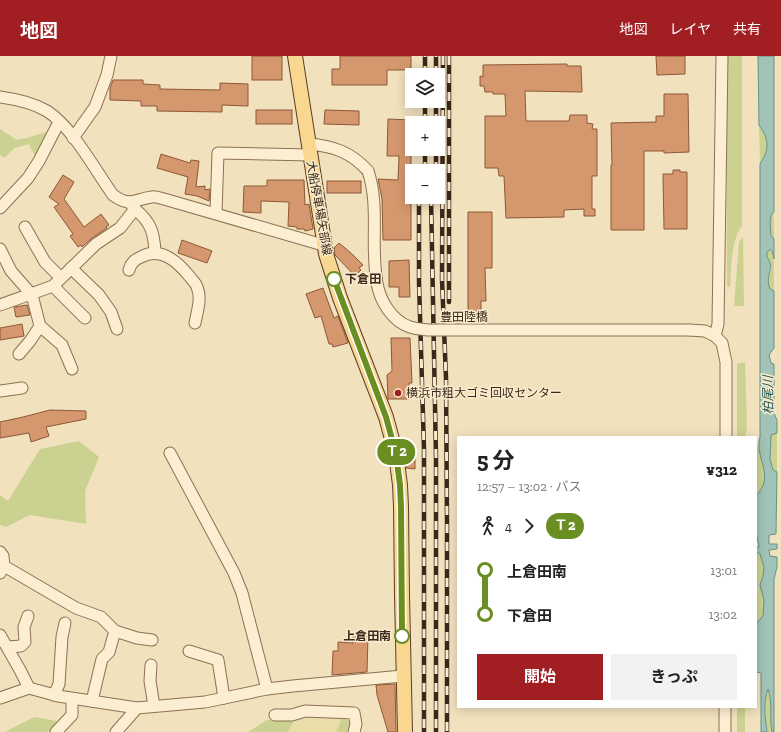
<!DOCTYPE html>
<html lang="ja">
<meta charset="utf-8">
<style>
:root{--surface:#fff;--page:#f2f2f2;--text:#222;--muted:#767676;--accent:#a11e22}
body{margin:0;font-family:"Zilla Slab","Noto Sans JP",serif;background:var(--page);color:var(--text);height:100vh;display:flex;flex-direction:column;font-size:15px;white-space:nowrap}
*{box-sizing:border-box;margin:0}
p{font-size:13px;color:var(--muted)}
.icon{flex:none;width:22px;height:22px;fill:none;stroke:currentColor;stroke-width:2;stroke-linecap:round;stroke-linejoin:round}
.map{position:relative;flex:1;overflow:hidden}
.drawer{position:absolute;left:457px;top:380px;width:300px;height:272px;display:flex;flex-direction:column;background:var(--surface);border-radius:0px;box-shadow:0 2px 10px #0003}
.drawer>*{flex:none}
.badge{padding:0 8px;border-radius:13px;font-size:14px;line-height:26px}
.fabs{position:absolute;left:405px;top:12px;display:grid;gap:8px}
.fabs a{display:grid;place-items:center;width:40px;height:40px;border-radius:0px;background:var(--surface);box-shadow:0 2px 10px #0003;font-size:20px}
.map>.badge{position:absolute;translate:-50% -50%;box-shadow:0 0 0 2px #fff}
.legs{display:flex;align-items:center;gap:6px;height:44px;padding:0 20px;font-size:13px}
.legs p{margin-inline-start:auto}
.headline{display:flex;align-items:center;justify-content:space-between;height:68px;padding:0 20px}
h1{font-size:22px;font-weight:700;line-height:30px}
.primary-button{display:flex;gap:8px;margin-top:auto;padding:8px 20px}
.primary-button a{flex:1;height:46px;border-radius:0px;background:var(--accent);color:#fff;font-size:16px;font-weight:700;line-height:46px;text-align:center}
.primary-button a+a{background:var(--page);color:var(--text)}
ul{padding:0 20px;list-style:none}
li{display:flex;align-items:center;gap:14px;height:44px;font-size:15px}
li i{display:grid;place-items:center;width:6px;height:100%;margin:0 5px;background:currentColor}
li i::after{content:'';width:10px;height:10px;margin:-5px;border:3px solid;border-radius:50%;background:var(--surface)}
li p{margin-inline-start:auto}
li:first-child i{background:linear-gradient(#0000 50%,currentColor 0)}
li:last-child i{background:linear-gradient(currentColor 50%,#0000 0)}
header{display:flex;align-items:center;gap:24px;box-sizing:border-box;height:56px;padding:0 20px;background:var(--accent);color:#fff}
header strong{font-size:19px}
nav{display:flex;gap:22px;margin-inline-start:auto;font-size:14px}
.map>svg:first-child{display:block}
</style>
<header>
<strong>地図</strong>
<nav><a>地図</a><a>レイヤ</a><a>共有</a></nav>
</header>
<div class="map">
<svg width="781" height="676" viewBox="0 0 781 676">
<rect width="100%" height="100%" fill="#f2e1bd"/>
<!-- farmland -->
<path fill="#e9dda9" d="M307 658 343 660 336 676H288L294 664Z"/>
<!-- green -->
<g fill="#cbd190">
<path d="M726 0H742V170C730 187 732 210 730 231L727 230Z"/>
<path d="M759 69C769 83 770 93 760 108Z"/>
<path d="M0 73 17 84 27 82 46 76 47 79 38 97 34 99 29 88 15 92 4 102 0 99Z"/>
<path d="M774 156V183C769 176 770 167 771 159Z"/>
<path d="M743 181 744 250H734L739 186Z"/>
<path d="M769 193 772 195 774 203V235L770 233C765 221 771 222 771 211 771 204 764 201 769 193Z"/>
<path d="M745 306 747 372 745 381H737V308Z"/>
<path d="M777 377V416L773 414 770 403 771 379Z"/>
<path d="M79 385 99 401 85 435 86 468 30 459 6 471 0 469V439L8 445 40 393Z"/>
<path d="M758 389C763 407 771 425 756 440V395Z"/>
<path d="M756 496 760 498 764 511 763 520 760 529 764 544 763 560 756 568Z"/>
<path d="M768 632C773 647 769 661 772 676H767C765 661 764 646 768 632Z"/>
<rect x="737" y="651" width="8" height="25"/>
<path d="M343 660 353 670 351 676H336Z"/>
<path d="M34 661 57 665 48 676H5Z"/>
<path d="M267 664H294L288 676H248Z"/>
</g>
<!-- water -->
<path fill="#a1c3b8" stroke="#679186" d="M758 0H774V156L771 159 770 167 771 179 774 183V203L772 195 770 193 767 197V201C776 213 764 219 770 233L774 235V292L769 299 771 307 774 308V357L777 364V377L771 379 770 403 773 414 777 416 776 478 769 479V488H777V493L769 494 770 500 777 501V511L774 523V676H772C769 661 773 647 768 633 763 646 765 661 767 676H761V617L756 616V568L763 560 764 544 760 529 763 520 764 511 760 498 756 496V491H759L756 476V440C776 419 754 402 760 381V108C770 93 769 83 759 69Z"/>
<!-- building -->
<g fill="#d4976e" stroke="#8d5837">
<rect x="252" y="0" width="30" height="24"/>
<path d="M340 0H411V14H387V29H332V13H340Z"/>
<path d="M656 0H685V18L657 19Z"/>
<path d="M567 8V10H581L582 36 525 35 526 65H569L570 59H587V67L593 68 592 73H597V120H592V153H595V160H584V153L564 154V161L506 162 504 120H499L498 112H485V60H506L505 38H493V36H485L484 30H480V20L483 21V9Z"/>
<path d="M113 24H143V28L160 29V33L220 34V27L248 28V50L222 49V56L157 55V50H141V45L110 44V32Z"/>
<path d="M664 38H688L689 96 664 97V95H644V174H611V109H612L611 67 656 66V60H664Z"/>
<rect x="256" y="54" width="36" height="14"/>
<path d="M325 54 359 55V69L324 68Z"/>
<path d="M388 63 411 64V184H383L382 143 378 123 398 124 399 100H387Z"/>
<path d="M161 98 190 107 191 104 199 105 196 131 205 130V134L210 133 209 145 197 140 185 138 188 121 157 112Z"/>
<path d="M673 114H680V116H687V173H664L663 118H673Z"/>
<path d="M63 119 74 126 64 143 84 171 101 158 109 169 106 171 107 172 92 182 82 191 81 189 78 191 70 180 73 178 54 151 59 148 49 141Z"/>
<path d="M267 124H304L305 149 309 148 313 173 305 175 304 173H297V171L288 170 289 146 261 145V157L243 156 244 130H267Z"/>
<rect x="327" y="125" width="34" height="12"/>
<path d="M468 156H492V212H485L486 245H481V257H468Z"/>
<path d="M182 184 212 195 207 207 178 197Z"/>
<path d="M339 187 351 197 363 209 359 212 361 214 355 220 335 199 334 192Z"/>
<path d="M409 204 410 241H399V231H389V205Z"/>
<path d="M323 232 334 262 338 260 348 287 333 291 332 288H329L321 260 315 262 306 238Z"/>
<path d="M27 249 30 259 16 261 14 251Z"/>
<path d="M22 268 24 280 0 284V272Z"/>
<path d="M391 282H410L412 327H409V343H388L387 319 392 315Z"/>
<path d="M50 354 86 355V363L46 371 49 380 31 386 29 377 0 382V366L23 361Z"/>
<path d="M406 397H415V413L406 412Z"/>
<path d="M353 580 368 581 367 616 332 619 333 595H338V586L353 587Z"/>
<path d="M395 628 396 676H388L377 639 376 629Z"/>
</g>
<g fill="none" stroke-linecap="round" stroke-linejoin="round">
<defs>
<g id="minor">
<path d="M0 41C15 43 33 47 47 55 73 72 95 114 113 139 131 152 134 143 152 141 155 140 160 142 164 143L323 189"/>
<path d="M73 82 95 51 107 19 111 0"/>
<path d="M309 88C333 90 351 96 368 115"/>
<path d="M0 152 28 122 39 105 59 66"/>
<path d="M135 153C151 166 154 177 155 196"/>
<path d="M216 157 218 97 310 99"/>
<path d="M25 171 45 206 61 222"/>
<path d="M0 193 11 215 32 239 40 270 62 289 72 313"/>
<path d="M71 212 99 239 111 256 117 273"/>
<path d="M129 214C131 207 134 204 141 201 161 190 178 206 190 221 192 224 196 227 197 231 202 242 197 256 195 267"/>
<path d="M53 230 85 262"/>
<path d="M0 249 53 230 96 188 120 172 135 153 129 146"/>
<path d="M689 274 705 275 715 280 722 287 726 306V381"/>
<path d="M715 280 718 268 722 0"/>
<path d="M19 298 30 285 40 270"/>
<path d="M0 335 22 332"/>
<path d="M170 397 234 517 242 537 267 633"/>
<path d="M0 496 3 500 4 510 0 517"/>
<path d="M4 510 76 552 101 561 115 575 137 582 152 584"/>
<path d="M0 579 20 614 29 632"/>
<path d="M8 591 21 590 25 586 24 571 28 560"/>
<path d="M189 595 218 604 224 642"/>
<path d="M151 609 150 625 154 650"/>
<path d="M54 639 59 628 62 581 65 567"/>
<path d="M0 642 29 632 58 640 137 652 205 646 267 633 293 630 403 620"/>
<path d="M92 645 102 603 109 596 115 575"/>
<path d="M725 651V676"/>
<path d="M275 659H292L305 655 354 657 356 668 354 676"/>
<path d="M56 676 72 659V643"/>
<path d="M116 676 137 652"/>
</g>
<path id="major" d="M295 0 326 198 340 242 386 361 396 398 400 429 401 451 402 539 405 676"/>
</defs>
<!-- minor casing -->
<use href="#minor" stroke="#8c7154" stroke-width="13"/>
<!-- major casing -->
<use href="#major" stroke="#593e29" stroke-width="16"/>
<!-- minor -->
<use href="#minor" stroke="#fceed1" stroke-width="11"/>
<!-- major -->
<use href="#major" stroke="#fad790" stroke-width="14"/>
<defs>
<g id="rail">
<path d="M443 0 442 223 446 322 447 466V676"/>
<path d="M449 0V246"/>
<path d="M425 19V0"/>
<path d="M436 19V0"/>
<path d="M425 67V45"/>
<path d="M436 67V45"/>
<path d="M425 115V93"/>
<path d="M436 115V93"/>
<path d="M419 141V226L424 394V676"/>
<path d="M431 141 436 402V676"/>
</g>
</defs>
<!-- rail casing -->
<use href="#rail" stroke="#39291a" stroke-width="4.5"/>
<!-- rail -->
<use href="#rail" stroke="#f9ebcd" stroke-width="3" stroke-dasharray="9" stroke-linecap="butt"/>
<defs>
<path id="minor-bridge" d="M368 115C380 150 370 190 377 227 380 245 392 265 410 271 416 273 422 273 428 274H689"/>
</defs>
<!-- minor-bridge casing -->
<use href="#minor-bridge" stroke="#8c7154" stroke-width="13" stroke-linecap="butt"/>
<!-- minor-bridge -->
<use href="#minor-bridge" stroke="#fceed1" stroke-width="11"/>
</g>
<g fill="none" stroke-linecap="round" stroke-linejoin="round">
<defs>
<path id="line-1" d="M334 223 386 361 396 398 400 429 401 451 402 580"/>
</defs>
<!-- line-1 casing -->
<use href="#line-1" stroke="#fff" stroke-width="9"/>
<!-- line-1 -->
<use href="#line-1" stroke="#6b8e23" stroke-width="6"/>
</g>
<!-- markers -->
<g fill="#fff" stroke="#6b8e23" stroke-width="2">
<circle cx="334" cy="223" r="7"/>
<circle cx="402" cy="580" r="7"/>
</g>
<circle fill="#a11e22" stroke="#f9ebcd" stroke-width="1.5" cx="398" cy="337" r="4"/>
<g text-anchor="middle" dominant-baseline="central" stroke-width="3" stroke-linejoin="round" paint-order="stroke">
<!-- street labels -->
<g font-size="12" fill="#39291a" stroke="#f9ebcd">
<text transform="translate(319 152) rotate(80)">大船停車場矢部線</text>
<text x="464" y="261">豊田陸橋</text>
</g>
<!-- stop labels -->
<g font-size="12" font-weight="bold" fill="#39291a" stroke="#f9ebcd" text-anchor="start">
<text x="345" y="223">下倉田</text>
<text x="391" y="580" text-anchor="end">上倉田南</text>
</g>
<!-- poi labels -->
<g font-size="12" fill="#39291a" stroke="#f9ebcd" text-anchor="start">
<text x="406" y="337">横浜市粗大ゴミ回収センター</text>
</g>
<!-- water labels -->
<g font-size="13" font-style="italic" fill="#285b57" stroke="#f9ebcd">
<text transform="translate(768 339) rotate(-91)">柏尾川</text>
</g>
</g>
</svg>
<div class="fabs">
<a><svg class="icon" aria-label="layers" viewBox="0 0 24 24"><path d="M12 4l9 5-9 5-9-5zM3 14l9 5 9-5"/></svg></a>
<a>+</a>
<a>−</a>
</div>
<b class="badge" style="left:396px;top:396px;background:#6b8e23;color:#fff">Ｔ2</b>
<section class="drawer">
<div class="headline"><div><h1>5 分</h1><p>12:57 – 13:02 · バス</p></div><b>¥312</b></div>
<div class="legs"><svg class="icon" aria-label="walk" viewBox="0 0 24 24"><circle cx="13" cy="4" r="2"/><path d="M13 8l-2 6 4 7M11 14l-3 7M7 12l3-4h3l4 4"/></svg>4<svg class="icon" aria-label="forward" viewBox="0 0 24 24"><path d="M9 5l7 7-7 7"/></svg><b class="badge" style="background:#6b8e23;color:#fff">Ｔ2</b></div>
<ul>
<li><i style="color:#6b8e23"></i><b>上倉田南</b><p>13:01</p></li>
<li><i style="color:#6b8e23"></i><b>下倉田</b><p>13:02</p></li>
</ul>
<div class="primary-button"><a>開始</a><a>きっぷ</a></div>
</section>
</div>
